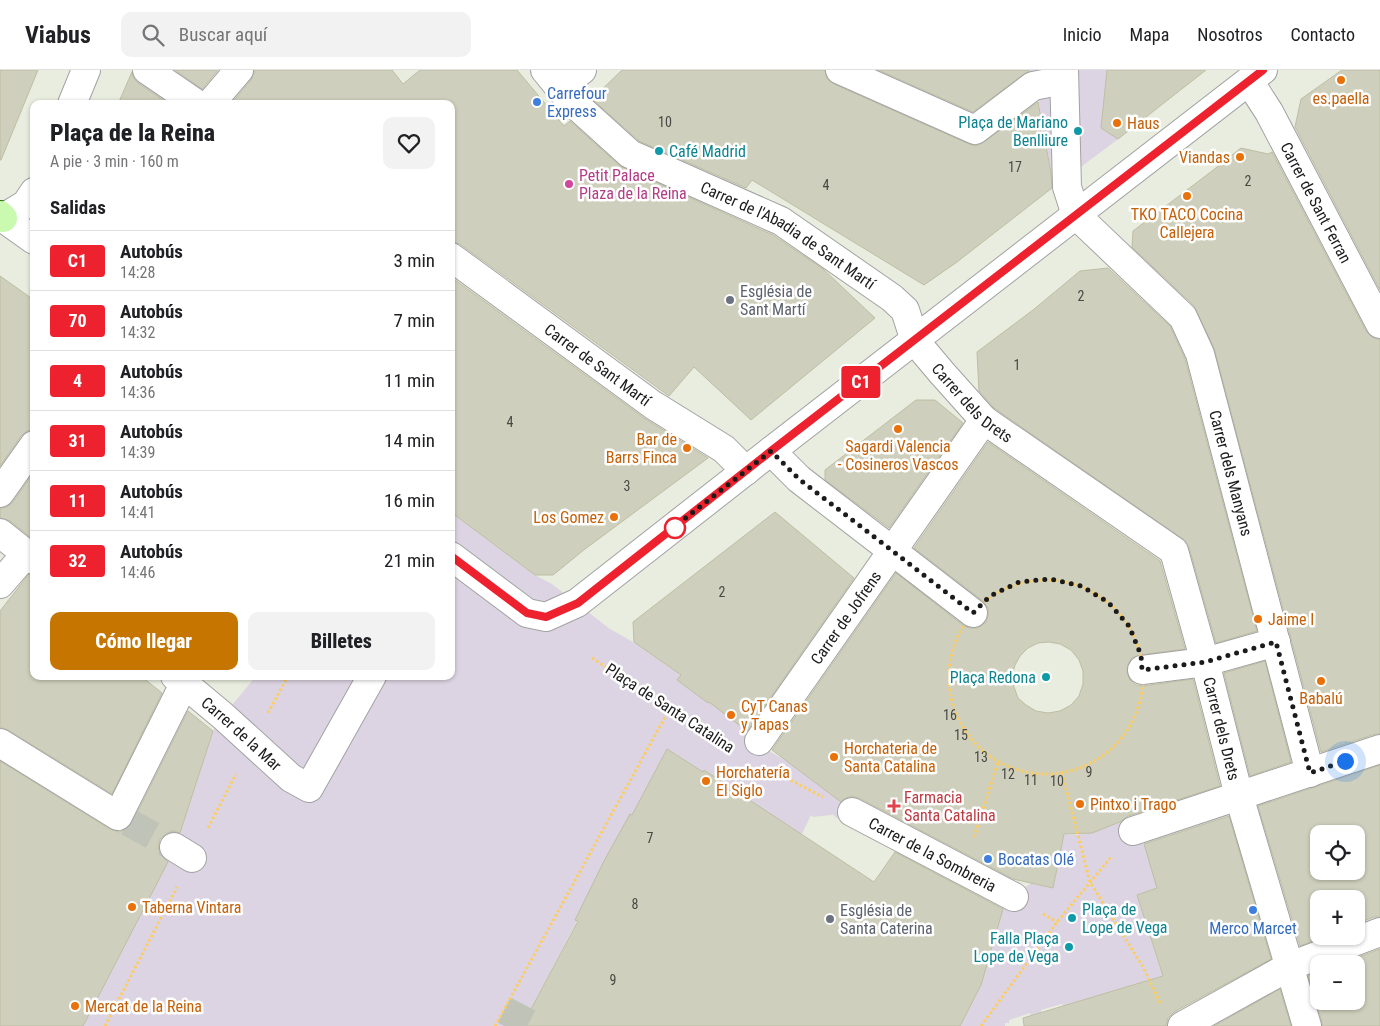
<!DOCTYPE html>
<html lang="es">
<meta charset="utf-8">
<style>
:root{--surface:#fff;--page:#f2f2f2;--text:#202124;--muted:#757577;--line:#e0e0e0;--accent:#c57500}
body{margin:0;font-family:"Roboto Condensed",sans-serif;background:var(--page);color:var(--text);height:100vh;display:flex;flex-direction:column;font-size:19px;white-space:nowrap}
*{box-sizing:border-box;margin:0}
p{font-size:16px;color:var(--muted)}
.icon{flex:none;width:28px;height:28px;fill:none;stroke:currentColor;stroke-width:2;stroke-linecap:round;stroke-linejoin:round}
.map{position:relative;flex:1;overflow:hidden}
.panel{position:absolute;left:30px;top:30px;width:425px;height:580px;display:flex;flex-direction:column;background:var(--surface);border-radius:10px;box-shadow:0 1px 4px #0004}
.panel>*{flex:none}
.badge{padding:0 10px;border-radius:4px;font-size:18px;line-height:32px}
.buttons{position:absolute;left:1310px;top:755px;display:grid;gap:10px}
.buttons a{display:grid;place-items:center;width:55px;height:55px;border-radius:10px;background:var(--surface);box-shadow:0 1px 4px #0004;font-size:25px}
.you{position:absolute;width:25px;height:25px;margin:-12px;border:4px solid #fff;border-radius:50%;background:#1a73e8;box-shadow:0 0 0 8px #1a73e833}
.map>.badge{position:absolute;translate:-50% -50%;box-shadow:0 0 0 2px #fff}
h2{padding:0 20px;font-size:19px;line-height:45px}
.round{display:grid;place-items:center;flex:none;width:52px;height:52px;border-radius:10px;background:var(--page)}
.headline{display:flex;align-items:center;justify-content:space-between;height:85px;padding:0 20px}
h1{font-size:24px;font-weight:800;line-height:38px}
.cta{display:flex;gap:10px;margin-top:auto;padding:10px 20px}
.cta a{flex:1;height:58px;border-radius:10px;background:var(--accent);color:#fff;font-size:20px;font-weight:800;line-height:58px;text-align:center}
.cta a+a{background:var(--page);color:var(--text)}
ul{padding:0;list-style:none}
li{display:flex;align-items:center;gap:15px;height:60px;padding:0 20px;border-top:1px solid var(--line)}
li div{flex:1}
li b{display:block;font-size:19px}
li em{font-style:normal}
li .badge{min-width:55px;font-weight:700;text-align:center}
header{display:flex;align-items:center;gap:30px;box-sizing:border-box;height:70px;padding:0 25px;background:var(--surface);border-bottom:1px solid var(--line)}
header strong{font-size:24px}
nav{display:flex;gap:28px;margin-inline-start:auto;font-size:18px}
.search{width:350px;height:45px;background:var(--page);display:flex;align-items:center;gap:12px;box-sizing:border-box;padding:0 18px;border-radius:10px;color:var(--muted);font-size:19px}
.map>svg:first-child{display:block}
</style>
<header>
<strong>Viabus</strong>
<div class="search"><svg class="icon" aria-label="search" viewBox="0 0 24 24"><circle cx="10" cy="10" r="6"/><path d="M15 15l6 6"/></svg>Buscar aquí</div>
<nav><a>Inicio</a><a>Mapa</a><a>Nosotros</a><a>Contacto</a></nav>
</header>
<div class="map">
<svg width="1380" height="956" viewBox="0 0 1380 956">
<rect width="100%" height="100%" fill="#e9eddf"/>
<!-- plaza -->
<g fill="#dcd4e2">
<path d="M1029 0H1107L1102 54 1121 67 1054 117 1038 28 1029 6Z"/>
<path d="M451 442 535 505 552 514 610 559 635 573 676 602 720 636 752 658 767 680 858 731 845 753 834 746 833 744 831 745 813 747 811 745 802 764 801 763 799 765 667 679 522 956H83L169 789 179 767 213 661 223 646 256 606H451Z"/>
<path d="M1125 751 1144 775 1152 799 1157 818 1137 825 1160 899 1178 941 1180 942 1153 956 1063 936 1062 934 1041 940 1042 943 1031 946 1030 943 1009 950V953H1005V956H960L981 915 1003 835 1031 813 1053 818 1064 765 1085 764Z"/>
</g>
<!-- building -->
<g fill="#cfcfbd" stroke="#bdbea2" fill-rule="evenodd">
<path d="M0 0H38L1 90H0Z"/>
<path d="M175 0H218L202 19Z"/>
<path d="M254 0H392L403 14 420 0H517L564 56 570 51 620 96 773 165 823 199 875 248 751 350 694 297 669 326 460 174 451 172V34H231L251 10 254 3Z"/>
<path d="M622 0H825L827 9 834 14 969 74 976 76 984 72 1038 32 1051 103 1052 118 957 192 924 215 752 110 746 118 639 71 592 29Z"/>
<path d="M878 0H1029V1L1024 4 973 42Z"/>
<path d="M1107 0H1206L1118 69 1101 58Z"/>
<path d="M1342 0H1380V220L1295 57 1301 29Z"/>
<path d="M132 2 133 7 138 13 169 34H118Z"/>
<path d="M1241 78 1268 84 1272 82 1366 261 1372 267 1380 270V664H1375L1321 682 1214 278 1194 236 1132 177 1133 161 1212 101Z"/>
<path d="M1108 198 1170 256 1185 289 1257 561 1216 573 1189 477 1183 469 994 338 979 321 977 282 1033 240 1080 201Z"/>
<path d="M0 206 34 230V360L27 361 21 366 0 396Z"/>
<path d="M451 207 644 348 708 388 585 479 553 505H535L451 442Z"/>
<path d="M916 330H935L963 353 889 458 825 410V400Z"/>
<path d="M988 372 1160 491 1185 579 1140 585 1132 588 1128 594 1127 602 1130 610 1136 615 1143 616 1193 609 1220 716 1128 746 1120 752 1092 763 1064 764 1053 818 1013 809 859 728 851 726 844 729 841 732 772 680 896 503 964 556 970 558H978L986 552 988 546V538L983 531 914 478ZM1049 572 1060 574 1071 580 1079 590 1083 601V614L1079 626 1071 635 1060 641 1048 643 1036 641 1026 635 1018 628 1014 617 1012 606 1015 595 1020 586 1028 578 1038 573Z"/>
<path d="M34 402V470L10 451 0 448V438L7 437 13 432Z"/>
<path d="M775 442 854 508 747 661 709 632 708 633 677 610 681 605 634 572 633 552Z"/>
<path d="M29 504 34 505V606H141L162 623 112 724 8 660 0 657V541Z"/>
<path d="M1265 591 1291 692 1250 706 1224 603Z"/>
<path d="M188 641 213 661 180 763 174 761 167 763 160 769 158 776 160 784 168 792 83 956H0V691L110 759 119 762 127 759 132 753Z"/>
<path d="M667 679 703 702 704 700 874 812 895 782 1003 839 981 915 960 956H522L578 851 575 850 604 791 630 744 632 745Z"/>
<path d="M1380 695V847H1374L1356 854V829H1319V866H1325L1300 876 1258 736ZM1319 764H1356V801H1319Z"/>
<path d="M1229 746 1271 889 1174 942 1168 948 1166 956H1024L1023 948 1163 906 1137 825 1157 818 1144 774Z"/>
<path d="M1380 879V956H1322V952L1308 906 1319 902V931H1356V894H1340Z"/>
<path d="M1280 919 1291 956H1214Z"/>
</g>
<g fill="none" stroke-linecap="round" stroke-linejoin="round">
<!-- street-tunnel -->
<g stroke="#c0c3b8" stroke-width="28" stroke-dasharray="28 14" stroke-linecap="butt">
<path d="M128 752 174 777"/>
<path d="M504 940 535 956"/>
</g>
<defs>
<g id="street">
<path d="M147 0 197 34"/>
<path id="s1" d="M545 0 568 28 630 84 781 151 892 228 905 240 915 271 942 303 984 350 1174 481 1205 592 1239 726 1307 956"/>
<path d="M840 0 975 60 1033 16 1064 10"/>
<path id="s2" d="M1064 0 1067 117 1076 145 1183 247 1200 284 1310 703"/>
<path id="s3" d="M1249 11 1269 42 1380 254"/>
<path d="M568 28C569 15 570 8 582 0"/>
<path d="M72 34 86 0"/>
<path d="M210 34 239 0"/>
<path d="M3 148 26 134 34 122"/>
<path d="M3 148 34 170"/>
<path id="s4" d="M451 187 653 335 724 379 746 401"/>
<path d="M771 381 799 409 973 543"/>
<path d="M0 423 34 375"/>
<path d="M0 463 34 490"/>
<path d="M451 486 527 543 546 547 577 533 771 381 1263 0"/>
<path d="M0 514 26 484"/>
<path d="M1142 600 1205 592 1276 572"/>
<path id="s5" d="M175 606 223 646 291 708 309 718 372 606"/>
<path id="s6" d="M759 671 984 350"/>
<path d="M0 673 118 746 184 614"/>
<path id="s7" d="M852 742 1014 827"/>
<path d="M1133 761 1380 679"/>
<path d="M174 777 192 788"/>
<path d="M1182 956 1290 896 1380 862"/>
</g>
<path id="secondary" d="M0 145 3 148"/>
</defs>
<!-- street casing -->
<use href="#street" stroke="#a2a2a2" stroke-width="30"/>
<!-- secondary casing -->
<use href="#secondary" stroke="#247003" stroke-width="30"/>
<!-- path -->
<g stroke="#fccd61" stroke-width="3" stroke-dasharray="2.5 2.5" stroke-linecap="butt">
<circle cx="1046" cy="607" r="97"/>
<path d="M592 588 726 674"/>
<path d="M268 643 288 606"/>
<path d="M773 701 823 727"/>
<path d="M1062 703 1090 812 1143 897 1160 933"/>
<path d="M208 758 236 704"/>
<path d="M974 767 998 692"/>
<path d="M1043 844 1057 852"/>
<path d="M105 956 177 817"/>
<path d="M495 956 670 638"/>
<path d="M981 956 1057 852 1112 786"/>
</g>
<!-- street -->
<use href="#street" stroke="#fff" stroke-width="28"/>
<!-- secondary -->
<use href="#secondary" stroke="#cafab0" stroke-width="28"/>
</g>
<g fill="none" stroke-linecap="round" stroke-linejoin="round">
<defs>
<path id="line" d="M451 486 527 543 546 547 578 533 771 381 1263 0"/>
</defs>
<!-- line casing -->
<use href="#line" stroke="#fff" stroke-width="11"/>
<!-- line -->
<use href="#line" stroke="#ed222e" stroke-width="8"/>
<!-- walk -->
<path stroke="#1b1b1b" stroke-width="5" stroke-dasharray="0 9" d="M675 458H673L771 381 799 409 973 543 990 526 1019 512 1050 509 1081 516 1108 532 1129 556 1141 585 1142 600 1205 592 1276 572 1310 703 1345 691"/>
</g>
<!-- markers -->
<g fill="#e8710a" stroke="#fff" stroke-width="2">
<circle cx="1341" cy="10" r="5"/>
<circle cx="1117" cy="53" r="5"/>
<circle cx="1240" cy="87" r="5"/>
<circle cx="1187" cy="126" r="5"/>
<circle cx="898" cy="359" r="5"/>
<circle cx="687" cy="378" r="5"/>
<circle cx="614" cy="447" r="5"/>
<circle cx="1258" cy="549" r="5"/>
<circle cx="1321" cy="611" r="5"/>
<circle cx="731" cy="645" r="5"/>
<circle cx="834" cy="687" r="5"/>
<circle cx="706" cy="711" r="5"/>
<circle cx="1080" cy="734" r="5"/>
<circle cx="132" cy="837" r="5"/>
<circle cx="75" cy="936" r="5"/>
</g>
<g fill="#3f7fe0" stroke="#fff" stroke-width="2">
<circle cx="537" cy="32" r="5"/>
<circle cx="988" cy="789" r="5"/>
<circle cx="1253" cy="840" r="5"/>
</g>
<g fill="#0f9aa8" stroke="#fff" stroke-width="2">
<circle cx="1078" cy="61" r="5"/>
<circle cx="659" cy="81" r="5"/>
<circle cx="1046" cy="607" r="5"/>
<circle cx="1072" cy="848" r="5"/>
<circle cx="1069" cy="877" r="5"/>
</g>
<circle fill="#d1479c" stroke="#fff" stroke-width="2" cx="569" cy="114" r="5"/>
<g fill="#6b7280" stroke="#fff" stroke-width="2">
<circle cx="730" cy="230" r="5"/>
<circle cx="830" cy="849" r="5"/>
</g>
<circle fill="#fff" stroke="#ed222e" stroke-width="2.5" cx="675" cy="458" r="10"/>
<path fill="#e0444e" stroke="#fff" stroke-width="2" d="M891.5 728.5h5v5h5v5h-5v5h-5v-5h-5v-5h5z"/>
<g text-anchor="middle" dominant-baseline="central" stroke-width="5" stroke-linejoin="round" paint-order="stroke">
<!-- number labels -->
<g font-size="14" fill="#484844">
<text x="665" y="52">10</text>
<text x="1015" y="97">17</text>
<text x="1248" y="111">2</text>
<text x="826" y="115">4</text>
<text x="1081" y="226">2</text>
<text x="1017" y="295">1</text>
<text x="510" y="352">4</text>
<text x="627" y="416">3</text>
<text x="722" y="522">2</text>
<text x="950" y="645">16</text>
<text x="961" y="665">15</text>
<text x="981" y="687">13</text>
<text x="1089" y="702">9</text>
<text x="1008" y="704">12</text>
<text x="1031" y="710">11</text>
<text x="1057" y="711">10</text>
<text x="650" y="768">7</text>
<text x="635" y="834">8</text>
<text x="613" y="910">9</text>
</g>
<!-- shop labels -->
<g font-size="16" fill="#366cbe" stroke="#fff" text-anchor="start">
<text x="547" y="23">Carrefour<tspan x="547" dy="18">Express</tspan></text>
<text x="998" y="789">Bocatas Olé</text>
<text x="1253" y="858" text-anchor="middle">Merco Marcet</text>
</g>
<!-- food labels -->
<g font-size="16" fill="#c56008" stroke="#fff" text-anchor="start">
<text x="1341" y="28" text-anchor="middle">es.paella</text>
<text x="1127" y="53">Haus</text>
<text x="1230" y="87" text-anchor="end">Viandas</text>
<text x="1187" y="144" text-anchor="middle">TKO TACO Cocina<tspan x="1187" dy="18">Callejera</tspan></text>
<text x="677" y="369" text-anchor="end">Bar de<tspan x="677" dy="18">Barrs Finca</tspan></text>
<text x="898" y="376" text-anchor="middle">Sagardi Valencia<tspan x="898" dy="18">- Cosineros Vascos</tspan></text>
<text x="604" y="447" text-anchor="end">Los Gomez</text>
<text x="1268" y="549">Jaime I</text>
<text x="1321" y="628" text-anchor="middle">Babalú</text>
<text x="741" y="636">CyT Canas<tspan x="741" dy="18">y Tapas</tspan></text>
<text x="844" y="678">Horchateria de<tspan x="844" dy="18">Santa Catalina</tspan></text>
<text x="716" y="702">Horchatería<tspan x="716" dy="18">El Siglo</tspan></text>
<text x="1090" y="734">Pintxo i Trago</text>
<text x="142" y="837">Taberna Vintara</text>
<text x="85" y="936">Mercat de la Reina</text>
</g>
<!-- culture labels -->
<g font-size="16" fill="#0d838f" stroke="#fff" text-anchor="end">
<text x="1068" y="52">Plaça de Mariano<tspan x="1068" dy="18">Benlliure</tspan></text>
<text x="669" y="81" text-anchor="start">Café Madrid</text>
<text x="1036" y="607">Plaça Redona</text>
<text x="1082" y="839" text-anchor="start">Plaça de<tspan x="1082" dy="18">Lope de Vega</tspan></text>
<text x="1059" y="868">Falla Plaça<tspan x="1059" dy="18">Lope de Vega</tspan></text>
</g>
<!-- hotel labels -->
<g font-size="16" fill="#b23c85" stroke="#fff" text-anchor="start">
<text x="579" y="105">Petit Palace<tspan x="579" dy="18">Plaza de la Reina</tspan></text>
</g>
<!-- street labels -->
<g font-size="16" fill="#1b1b1b" stroke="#fff">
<text stroke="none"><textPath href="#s3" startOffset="139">Carrer de Sant Ferran</textPath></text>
<text stroke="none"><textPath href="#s1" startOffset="298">Carrer de l'Abadia de Sant Martí</textPath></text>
<text stroke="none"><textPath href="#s4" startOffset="182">Carrer de Sant Martí</textPath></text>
<text stroke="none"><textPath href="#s1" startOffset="555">Carrer dels Drets</textPath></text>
<text stroke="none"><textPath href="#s2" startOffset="458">Carrer dels Manyans</textPath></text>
<text stroke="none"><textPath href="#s6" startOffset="151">Carrer de Jofrens</textPath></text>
<text transform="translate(670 638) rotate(33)">Plaça de Santa Catalina</text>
<text stroke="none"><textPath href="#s1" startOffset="990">Carrer dels Drets</textPath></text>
<text stroke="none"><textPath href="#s5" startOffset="88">Carrer de la Mar</textPath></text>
<text stroke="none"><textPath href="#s7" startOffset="91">Carrer de la Sombreria</textPath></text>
</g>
<!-- worship labels -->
<g font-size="16" fill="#5b616d" stroke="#fff" text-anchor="start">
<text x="740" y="221">Església de<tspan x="740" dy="18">Sant Martí</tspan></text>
<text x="840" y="840">Església de<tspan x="840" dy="18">Santa Caterina</tspan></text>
</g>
<!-- health labels -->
<g font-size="16" fill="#be3a42" stroke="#fff" text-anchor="start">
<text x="904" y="727">Farmacia<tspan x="904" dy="18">Santa Catalina</tspan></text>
</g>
</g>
</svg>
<div class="buttons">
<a><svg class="icon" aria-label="locate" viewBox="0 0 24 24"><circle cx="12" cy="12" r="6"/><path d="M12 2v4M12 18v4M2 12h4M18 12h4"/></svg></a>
<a>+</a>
<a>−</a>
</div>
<div class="you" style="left:1345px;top:691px"></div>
<b class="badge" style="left:861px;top:312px;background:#ed222e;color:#fff">C1</b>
<section class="panel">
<div class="headline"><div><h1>Plaça de la Reina</h1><p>A pie · 3 min · 160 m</p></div><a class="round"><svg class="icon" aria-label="heart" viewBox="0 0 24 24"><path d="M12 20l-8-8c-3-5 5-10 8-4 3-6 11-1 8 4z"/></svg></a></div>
<h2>Salidas</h2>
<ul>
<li><span class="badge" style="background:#ed222e;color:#fff">C1</span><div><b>Autobús</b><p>14:28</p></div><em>3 min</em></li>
<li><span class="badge" style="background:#ed222e;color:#fff">70</span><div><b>Autobús</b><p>14:32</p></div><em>7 min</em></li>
<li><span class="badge" style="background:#ed222e;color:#fff">4</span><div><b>Autobús</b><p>14:36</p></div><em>11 min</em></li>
<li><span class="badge" style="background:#ed222e;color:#fff">31</span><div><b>Autobús</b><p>14:39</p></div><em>14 min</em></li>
<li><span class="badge" style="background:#ed222e;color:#fff">11</span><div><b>Autobús</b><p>14:41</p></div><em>16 min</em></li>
<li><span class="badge" style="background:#ed222e;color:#fff">32</span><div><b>Autobús</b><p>14:46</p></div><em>21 min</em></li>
</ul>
<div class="cta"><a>Cómo llegar</a><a>Billetes</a></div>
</section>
</div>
